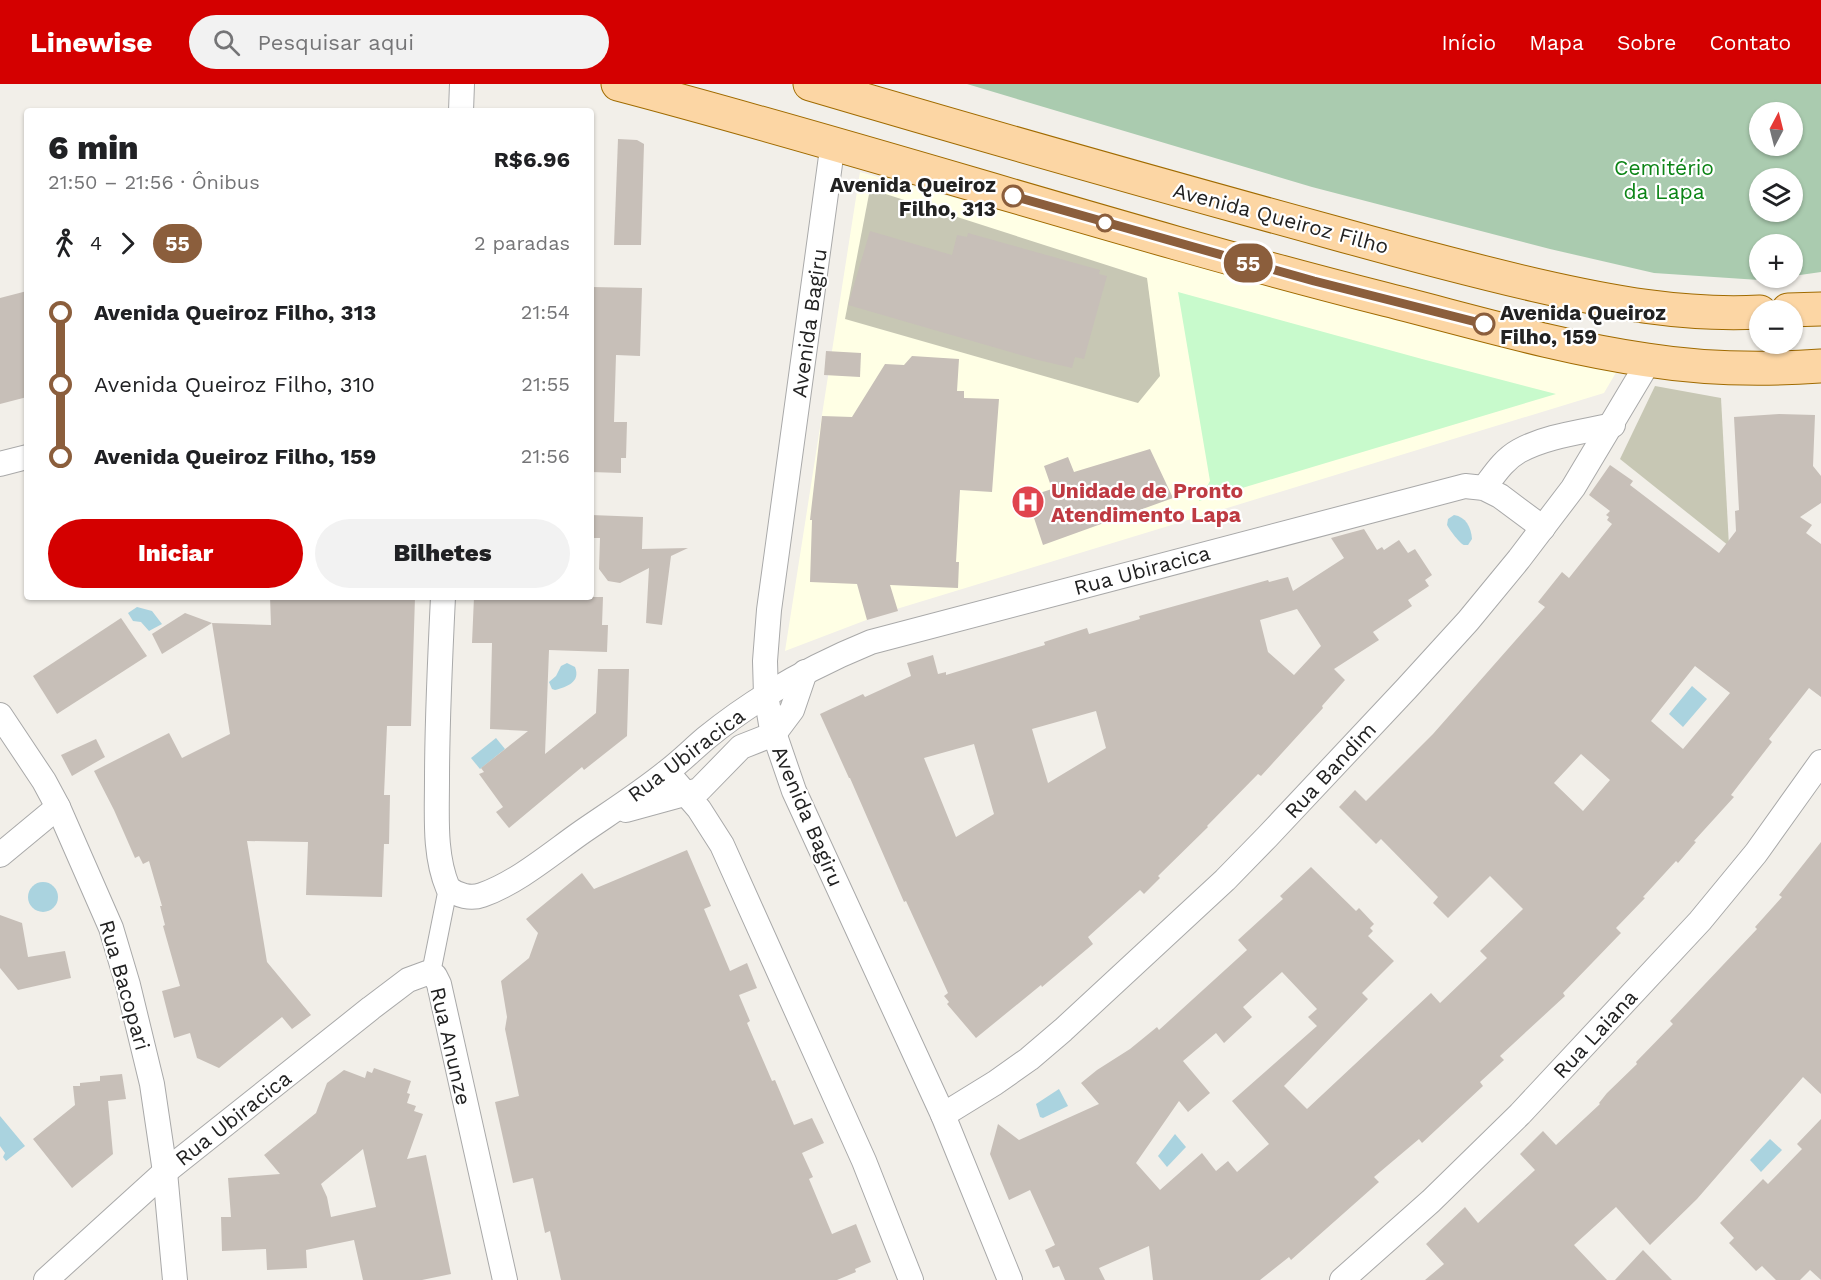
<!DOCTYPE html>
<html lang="pt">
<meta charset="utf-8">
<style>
:root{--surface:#fff;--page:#f2f2f2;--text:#202124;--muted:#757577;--accent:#d40000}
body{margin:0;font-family:"Work Sans",sans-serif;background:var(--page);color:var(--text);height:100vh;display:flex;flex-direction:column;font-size:22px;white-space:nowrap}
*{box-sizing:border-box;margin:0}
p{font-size:20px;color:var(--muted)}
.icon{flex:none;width:33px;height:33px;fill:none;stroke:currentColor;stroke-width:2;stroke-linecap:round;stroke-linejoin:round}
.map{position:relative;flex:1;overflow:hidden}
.side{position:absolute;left:24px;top:24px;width:570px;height:492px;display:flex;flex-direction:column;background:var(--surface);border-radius:6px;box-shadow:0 2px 4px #0004}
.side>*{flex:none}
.badge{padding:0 12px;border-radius:20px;font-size:21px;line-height:39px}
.needle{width:39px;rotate:7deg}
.controls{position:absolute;left:1749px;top:18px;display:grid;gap:12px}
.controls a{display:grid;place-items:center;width:54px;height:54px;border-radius:50%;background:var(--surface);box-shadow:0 2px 4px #0004;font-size:30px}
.map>.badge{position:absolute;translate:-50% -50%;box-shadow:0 0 0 3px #fff}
.legs{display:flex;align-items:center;gap:9px;height:66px;padding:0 24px;font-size:20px}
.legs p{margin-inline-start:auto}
.overview{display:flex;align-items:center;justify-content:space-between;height:102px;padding:0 24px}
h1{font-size:33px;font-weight:800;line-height:45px}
.cta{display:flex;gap:12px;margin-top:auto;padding:12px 24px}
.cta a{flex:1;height:69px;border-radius:36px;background:var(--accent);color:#fff;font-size:24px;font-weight:800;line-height:69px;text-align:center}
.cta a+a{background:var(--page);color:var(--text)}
ul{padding:0 24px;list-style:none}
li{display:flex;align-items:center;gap:21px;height:72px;font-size:22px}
li i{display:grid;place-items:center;width:9px;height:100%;margin:0 8px;background:currentColor}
li i::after{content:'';width:15px;height:15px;margin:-8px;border:4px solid;border-radius:50%;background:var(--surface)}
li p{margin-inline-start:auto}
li:first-child i{background:linear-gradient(#0000 50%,currentColor 0)}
li:last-child i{background:linear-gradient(currentColor 50%,#0000 0)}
header{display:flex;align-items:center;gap:36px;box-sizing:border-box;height:84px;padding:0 30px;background:var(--accent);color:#fff}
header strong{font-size:28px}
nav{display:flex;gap:33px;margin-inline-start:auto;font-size:21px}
.search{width:420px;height:54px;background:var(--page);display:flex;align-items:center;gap:15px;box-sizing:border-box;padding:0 21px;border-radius:33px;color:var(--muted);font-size:22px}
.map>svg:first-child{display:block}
</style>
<header>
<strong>Linewise</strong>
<div class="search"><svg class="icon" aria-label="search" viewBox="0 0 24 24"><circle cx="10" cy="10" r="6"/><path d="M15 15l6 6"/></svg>Pesquisar aqui</div>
<nav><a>Início</a><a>Mapa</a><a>Sobre</a><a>Contato</a></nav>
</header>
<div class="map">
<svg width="1821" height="1196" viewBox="0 0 1821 1196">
<rect width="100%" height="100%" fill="#f2efe9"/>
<!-- education -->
<path fill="#ffffe5" d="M860 88 1401 235 1621 280 1604 309 890 527 785 567Z"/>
<!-- construction -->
<g fill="#c7c7b4">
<path d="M870 105 1147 194 1160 292 1138 319 845 235Z"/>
<path d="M1655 302 1721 314 1729 462 1620 375Z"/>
</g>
<!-- cemetery -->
<path fill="#aacbaf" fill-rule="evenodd" d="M967 0H1821V188L1793 192 1792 160H1760V194H1779L1759 196 1654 189 1550 165 1312 103ZM1760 28H1792V62H1760ZM1760 94H1792V128H1760Z"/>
<!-- park -->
<path fill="#c8facc" d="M1178 208 1422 275 1556 310 1199 417 1210 397Z"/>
<!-- water -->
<g fill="#aad3df">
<path d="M1454 431C1466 433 1471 443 1472 455L1468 461H1464C1460 460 1449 445 1447 441L1448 435Z"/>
<path d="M137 523 152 527 162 540 149 547 141 538 133 537 128 529Z"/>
<path d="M567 579 575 583C581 598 567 603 555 606L552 605 549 598 556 592 561 582Z"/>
<path d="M1692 602 1707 615 1683 643 1669 630Z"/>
<path d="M496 654 505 665 480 685 471 674Z"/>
<circle cx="43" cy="813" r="15"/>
<path d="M1059 1005 1068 1022 1043 1034 1040 1033 1036 1020Z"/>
<path d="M0 1032 25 1062 6 1077 3 1073 5 1069 0 1062Z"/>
<path d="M1175 1050 1186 1063 1167 1083 1158 1072Z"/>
<path d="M1770 1055 1782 1066 1761 1088 1750 1076Z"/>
</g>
<!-- building -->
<g fill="#c7bfb8" fill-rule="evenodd">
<path d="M618 55 637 56 644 60 641 161H614Z"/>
<path d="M870 147 952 171 957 151 967 153 968 149 1100 186 1099 190 1107 192 1084 275 1075 273 1072 284 1038 276 848 221Z"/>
<path d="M591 203 642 204 640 272 616 271 614 338H627L626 374H621V389L591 388Z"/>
<path d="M27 207V313L0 320V214Z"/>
<path d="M826 267 861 269 860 293 824 291Z"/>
<path d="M912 272 959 275 957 307H964V314L999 315 992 408 960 406 956 478H959L958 504 890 501 898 527 867 536 857 500 810 498 812 436H810L822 332 852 333 885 280 904 281Z"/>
<path d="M1779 330 1815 331 1813 382 1821 392V419L1800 433 1812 441 1806 449 1821 460V613L1809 604 1769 655 1772 658 1731 711 1734 713 1694 757 1696 758 1678 779 1676 777 1643 813 1645 814 1616 844 1621 849 1563 909 1565 912 1500 972 1504 976 1480 998 1483 1002 1422 1059 1419 1055 1374 1093 1379 1098 1291 1176 1289 1173 1260 1196H1153L1149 1162 1099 1184 1105 1196H1065L1059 1182 1053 1184 1045 1166 1055 1161 1030 1106 1009 1116 990 1070 998 1040 1019 1056 1099 1020 1081 999 1097 986 1130 965 1157 943 1159 946 1247 866 1238 856 1283 815 1280 812 1311 783 1356 827 1359 824 1374 840 1370 844 1373 847 1368 852 1394 877 1362 909 1368 915 1284 1002 1307 1025 1431 909 1440 919 1487 874 1480 867 1523 825 1490 792 1448 834 1433 819 1438 813 1381 755 1376 760 1339 723 1355 706 1366 717 1433 650 1545 523 1538 518 1562 488 1569 494 1612 440 1607 436 1609 433 1606 431 1610 427 1589 411 1610 381 1633 397 1630 401 1719 469 1736 447 1735 427 1739 426 1734 333ZM1695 582 1730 609 1683 665 1651 637ZM1581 670 1610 696 1583 727 1554 699ZM1282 888 1317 925 1308 933 1317 942 1232 1017 1269 1060 1237 1088 1228 1077 1216 1087 1202 1069 1160 1106 1136 1079 1179 1017 1188 1028 1210 1009 1183 977 1216 949 1224 959 1252 933 1243 923Z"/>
<path d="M1150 365 1173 414 1043 461 1027 413 1052 405 1044 382 1068 373 1074 388Z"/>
<path d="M591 431 643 433 642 465 688 464 671 472 662 541 646 539 649 484 620 499 608 497 599 485 600 454H591Z"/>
<path d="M1364 445 1377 466 1382 463 1384 466 1399 456 1408 469 1415 465 1432 491 1425 496 1429 502 1408 516 1412 522 1373 548 1379 556 1334 585 1345 596 1322 622 1323 624 1261 692 1258 690 1207 742 1208 743 1158 792 1160 794 1144 810 1140 806 1088 853 1093 860 1042 903 1041 901 976 954 947 920 949 918 944 912 948 909 906 817 904 818 850 694H849L820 630 863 610 865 613 911 592 907 579 933 571 938 590 946 588V591L1045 561 1044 558 1087 544 1089 550 1140 535 1139 532 1268 496 1269 498 1288 493 1293 507 1344 474 1331 454ZM1297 525 1321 562 1294 591 1268 568 1260 536ZM1096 627 1106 664 1048 699 1032 645ZM974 660 994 730 956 753 924 674Z"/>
<path d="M270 513H415L411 642H387L384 711H390L389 760H384L382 813 306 811 308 758 247 757 267 878 311 931 292 945 282 933 219 984 197 974 190 949 174 954 162 907 180 902 163 842 165 841 160 822H162L149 777 143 780 139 772 135 774 114 726 94 687 169 649 182 674 230 650 212 539 271 541Z"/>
<path d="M474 513H603L602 541H608L607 568 549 566 545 670 596 629 598 585H629L627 652 584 686 582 683 509 744 496 728 503 723 479 690 484 688 481 684 528 647 490 645 492 559H472Z"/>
<path d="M185 529 212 539 162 570 152 550Z"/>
<path d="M121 534 147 572 57 630 33 592Z"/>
<path d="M96 655 105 673 72 692 61 671Z"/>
<path d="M1821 758V1010L1803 993 1697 1115 1650 1161 1616 1123 1574 1161 1607 1196H1425L1444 1180 1426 1160 1465 1123 1478 1139 1535 1086 1520 1070 1543 1047 1556 1061 1600 1020 1599 1019 1607 1009 1637 980 1636 978 1673 940 1670 937 1757 845 1755 843 1782 813 1779 811Z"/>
<path d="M687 766 711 822 704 825 730 887 747 879 757 904 739 911 750 937 747 939 772 997 775 996 794 1041 812 1034 824 1059 802 1069 813 1093 809 1095 832 1150 856 1140 871 1178 855 1185 856 1188 837 1196H561L550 1147 545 1149 533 1094 513 1099 495 1018 519 1012 505 945 507 933 501 897 529 874 538 849 526 835 582 789 594 805Z"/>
<path d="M0 831 22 839 28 873 65 867 71 894 18 906 0 884Z"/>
<path d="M374 984 411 997 407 1009 410 1010 407 1019 416 1022 414 1027 423 1030 407 1075 426 1071 451 1190 422 1196H363L354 1156 306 1166 307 1184 267 1186 266 1165 222 1167 221 1133H231L228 1094 280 1090 264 1071 316 1029 327 999 344 986 365 994 367 987 372 989ZM363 1065 376 1123 331 1133 327 1113 321 1100Z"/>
<path d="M122 990 126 1015 108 1017 113 1070 72 1104 33 1055 75 1021 73 1002H80V999L100 997V992Z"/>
<path d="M1821 1035V1196L1810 1186 1800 1196H1776L1762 1182 1756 1187 1729 1159 1734 1154 1720 1139 1763 1095 1768 1100 1802 1065 1797 1060Z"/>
<path d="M1643 1166 1672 1196H1615Z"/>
</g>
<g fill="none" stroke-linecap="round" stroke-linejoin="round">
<defs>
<path id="pedestrian" d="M431 889 448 804"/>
<g id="minor">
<path d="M461 27 462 0"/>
<path d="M833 58 769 526 765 577 766 611 771 640 794 707 943 1031 1010 1196"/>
<path d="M0 380 27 373"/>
<path d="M1484 404C1494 391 1503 376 1519 367 1546 352 1582 348 1613 341"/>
<path d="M443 513C440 574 437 635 437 696 437 732 434 771 448 804 458 812 471 815 482 811 517 799 552 769 582 748 611 728 641 709 668 687 681 677 693 665 706 654 755 614 812 582 871 558L1465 402 1484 404 1500 412 1543 444"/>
<path d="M0 631 44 697 58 723 111 844 128 901 152 1000 165 1088 175 1196"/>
<path d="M667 688 699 725 722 761 864 1077 911 1196"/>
<path d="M626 726 699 706 741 663 774 650 792 626 805 588"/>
<path d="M0 771 58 723"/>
<path d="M943 1031 995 999 1029 975 1063 946 1225 796 1267 753 1407 604 1468 537 1519 475 1573 404 1649 277"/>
<path d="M46 1196 165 1088 371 924 408 896 427 889 435 892 439 900 505 1196"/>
<path d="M1342 1196 1431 1117 1520 1030 1700 837 1756 769 1821 678"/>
</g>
<g id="primary">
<path d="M618 0C873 67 1124 149 1380 214 1468 236 1557 263 1647 276 1704 285 1764 286 1821 282"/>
<path d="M810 0C983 51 1156 100 1331 148 1399 167 1467 185 1535 201 1609 218 1683 232 1760 228"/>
<path d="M1788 226 1821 225"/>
</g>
</defs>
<!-- pedestrian casing -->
<use href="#pedestrian" stroke="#a9a9a9" stroke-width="20"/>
<!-- minor casing -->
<use href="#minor" stroke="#a9a9a9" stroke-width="26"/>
<!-- primary casing -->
<use href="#primary" stroke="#a06b00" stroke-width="35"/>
<!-- pedestrian -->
<use href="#pedestrian" stroke="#fff" stroke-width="18"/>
<!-- minor -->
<use href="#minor" stroke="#fff" stroke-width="24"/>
<!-- primary -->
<use href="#primary" stroke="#fcd6a4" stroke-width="33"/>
</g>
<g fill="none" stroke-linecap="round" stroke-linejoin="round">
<defs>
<path id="line-1" d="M1013 112 1314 197 1484 240"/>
</defs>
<!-- line-1 casing -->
<use href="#line-1" stroke="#fff" stroke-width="14"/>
<!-- line-1 -->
<use href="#line-1" stroke="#8b5e3c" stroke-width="9"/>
</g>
<!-- icons -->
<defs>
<symbol id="hospital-disc" viewBox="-11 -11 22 22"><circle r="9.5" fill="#e0444e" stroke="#fff"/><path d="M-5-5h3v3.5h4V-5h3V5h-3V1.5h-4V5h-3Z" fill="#fff"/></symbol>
</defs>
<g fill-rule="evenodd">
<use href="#hospital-disc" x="1009" y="399" width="38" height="38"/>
</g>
<!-- markers -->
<g fill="#fff" stroke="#8b5e3c" stroke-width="3">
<circle cx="1013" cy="112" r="10"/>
<circle cx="1105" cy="139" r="8"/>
<circle cx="1484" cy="240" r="10"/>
</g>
<g text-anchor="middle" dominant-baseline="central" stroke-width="4.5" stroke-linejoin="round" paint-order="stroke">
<!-- park labels -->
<g font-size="21" fill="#0c8416" stroke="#fff">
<text x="1664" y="83">Cemitério<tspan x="1664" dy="24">da Lapa</tspan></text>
</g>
<!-- stop labels -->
<g font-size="21" font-weight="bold" fill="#222" stroke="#fff" text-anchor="end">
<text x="996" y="100">Avenida Queiroz<tspan x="996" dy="24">Filho, 313</tspan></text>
<text x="1500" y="228" text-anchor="start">Avenida Queiroz<tspan x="1500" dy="24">Filho, 159</tspan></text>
</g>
<!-- street labels -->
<g font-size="21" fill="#222" stroke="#fff">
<text transform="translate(1281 134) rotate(15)">Avenida Queiroz Filho</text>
<text transform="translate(809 239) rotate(-82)">Avenida Bagiru</text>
<text transform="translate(1142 486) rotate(-15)">Rua Ubiracica</text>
<text transform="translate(686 671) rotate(-37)">Rua Ubiracica</text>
<text transform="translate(1330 686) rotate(-47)">Rua Bandim</text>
<text transform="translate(808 732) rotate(67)">Avenida Bagiru</text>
<text transform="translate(125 901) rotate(74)">Rua Bacopari</text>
<text transform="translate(1595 950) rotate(-47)">Rua Laiana</text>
<text transform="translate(451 962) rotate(77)">Rua Anunze</text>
<text transform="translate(233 1034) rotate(-38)">Rua Ubiracica</text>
</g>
<!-- health labels -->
<g font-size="21" font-weight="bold" fill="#be3a42" stroke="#fff" text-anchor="start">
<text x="1051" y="406">Unidade de Pronto<tspan x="1051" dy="24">Atendimento Lapa</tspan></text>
</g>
</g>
</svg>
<div class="controls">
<a><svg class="needle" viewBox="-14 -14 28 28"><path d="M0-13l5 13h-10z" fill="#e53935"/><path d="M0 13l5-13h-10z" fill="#757577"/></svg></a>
<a><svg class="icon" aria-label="layers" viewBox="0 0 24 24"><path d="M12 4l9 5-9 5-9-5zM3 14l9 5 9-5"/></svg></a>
<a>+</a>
<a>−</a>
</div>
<b class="badge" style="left:1248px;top:179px;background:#8b5e3c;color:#fff">55</b>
<section class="side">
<div class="overview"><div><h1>6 min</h1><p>21:50 – 21:56 · Ônibus</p></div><b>R$6.96</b></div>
<div class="legs"><svg class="icon" aria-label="walk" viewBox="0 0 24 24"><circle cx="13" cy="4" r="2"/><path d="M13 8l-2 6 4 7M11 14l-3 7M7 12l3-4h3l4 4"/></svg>4<svg class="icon" aria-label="forward" viewBox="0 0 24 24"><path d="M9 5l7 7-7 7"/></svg><b class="badge" style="background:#8b5e3c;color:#fff">55</b><p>2 paradas</p></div>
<ul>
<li><i style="color:#8b5e3c"></i><b>Avenida Queiroz Filho, 313</b><p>21:54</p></li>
<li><i style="color:#8b5e3c"></i><span>Avenida Queiroz Filho, 310</span><p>21:55</p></li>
<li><i style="color:#8b5e3c"></i><b>Avenida Queiroz Filho, 159</b><p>21:56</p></li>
</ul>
<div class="cta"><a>Iniciar</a><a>Bilhetes</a></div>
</section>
</div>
